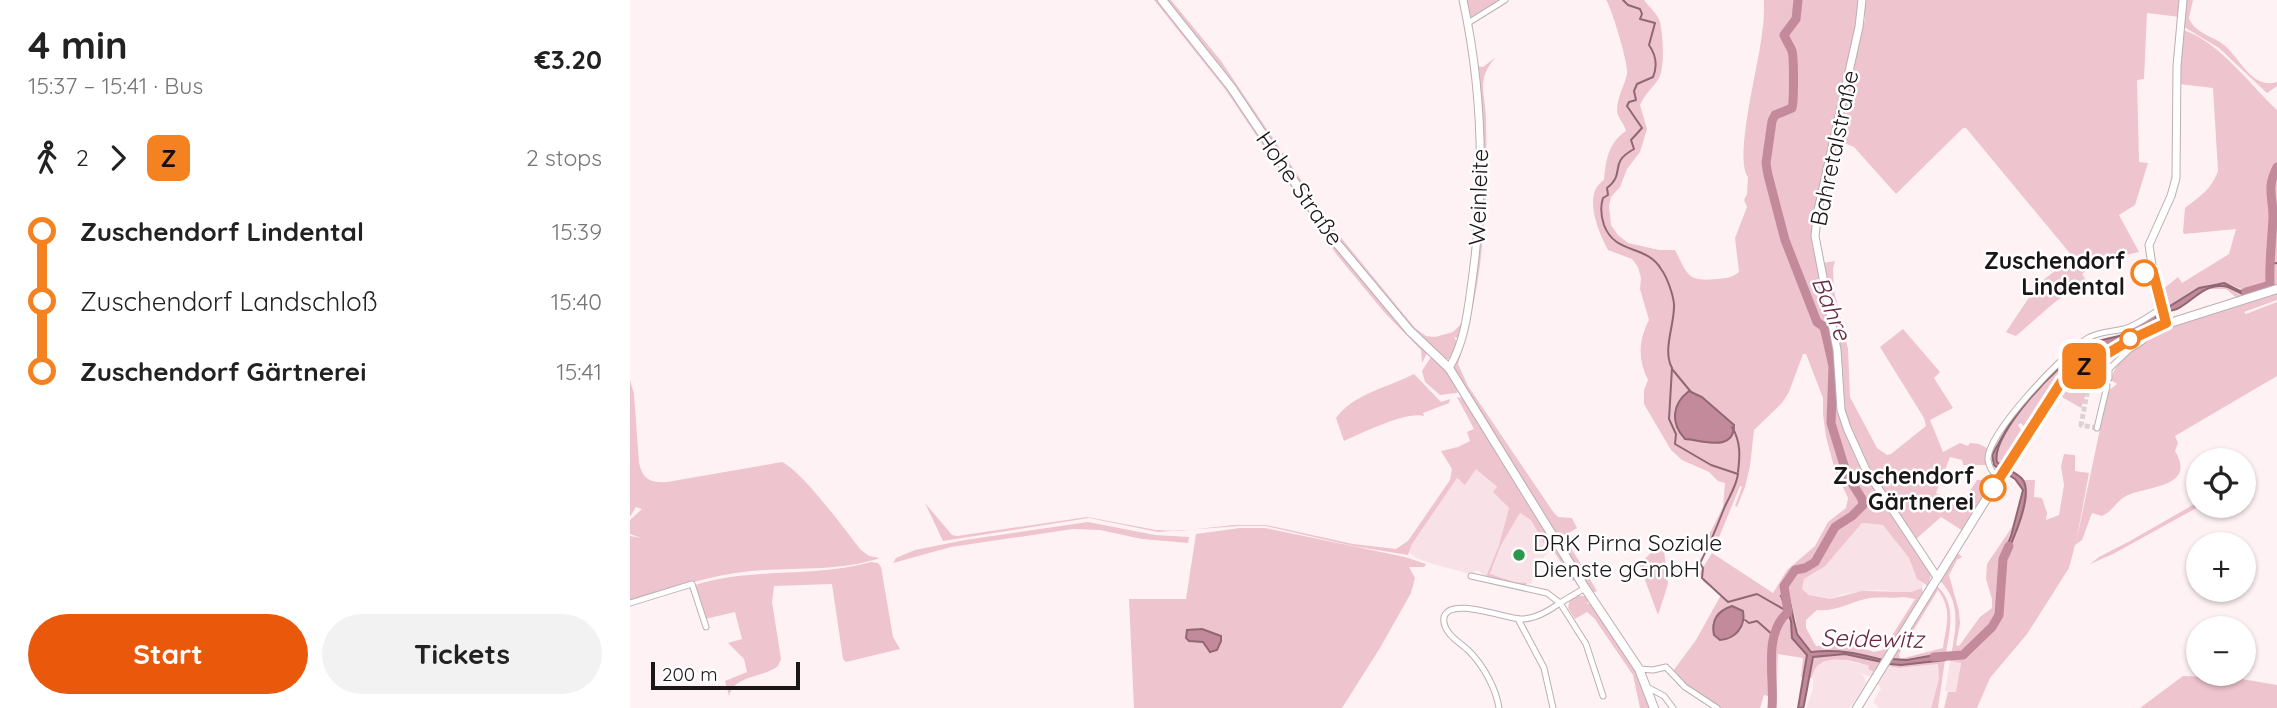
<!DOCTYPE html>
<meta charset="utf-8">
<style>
:root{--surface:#fff;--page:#f2f2f2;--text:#222;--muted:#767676;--accent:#ea580c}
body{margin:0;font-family:Quicksand,sans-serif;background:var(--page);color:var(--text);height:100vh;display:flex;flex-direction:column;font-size:26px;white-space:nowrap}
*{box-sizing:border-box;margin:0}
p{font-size:23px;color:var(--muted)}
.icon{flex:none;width:38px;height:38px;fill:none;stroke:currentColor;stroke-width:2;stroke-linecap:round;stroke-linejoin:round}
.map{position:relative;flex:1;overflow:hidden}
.sheet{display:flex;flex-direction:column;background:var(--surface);width:630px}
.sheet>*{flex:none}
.badge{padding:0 14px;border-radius:10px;font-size:24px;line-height:46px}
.fabs{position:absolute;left:1556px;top:448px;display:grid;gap:14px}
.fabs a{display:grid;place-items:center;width:70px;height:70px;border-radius:50%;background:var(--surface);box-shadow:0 2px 5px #0004;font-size:35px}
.scale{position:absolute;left:21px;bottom:18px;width:149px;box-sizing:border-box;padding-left:7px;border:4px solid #1b1618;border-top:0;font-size:19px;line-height:24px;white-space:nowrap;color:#1b1618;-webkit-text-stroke:5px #fff;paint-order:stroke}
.map>.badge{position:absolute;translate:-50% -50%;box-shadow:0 0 0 4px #fff}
.legs{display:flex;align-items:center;gap:10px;height:77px;padding:0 28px;font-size:23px}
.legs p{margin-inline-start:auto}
.head{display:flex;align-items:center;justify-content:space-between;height:119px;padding:0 28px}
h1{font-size:38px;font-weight:700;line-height:52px}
.primary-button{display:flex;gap:14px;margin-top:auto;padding:14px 28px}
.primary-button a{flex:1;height:80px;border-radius:42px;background:var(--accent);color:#fff;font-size:28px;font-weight:700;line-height:80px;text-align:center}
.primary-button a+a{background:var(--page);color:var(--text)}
ul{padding:0 28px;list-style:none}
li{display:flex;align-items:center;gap:24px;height:70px;font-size:26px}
li i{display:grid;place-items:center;width:10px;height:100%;margin:0 9px;background:currentColor}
li i::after{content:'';width:18px;height:18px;margin:-9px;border:5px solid;border-radius:50%;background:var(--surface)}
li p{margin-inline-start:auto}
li:first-child i{background:linear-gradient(#0000 50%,currentColor 0)}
li:last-child i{background:linear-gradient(currentColor 50%,#0000 0)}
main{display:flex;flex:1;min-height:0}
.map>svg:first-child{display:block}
</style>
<main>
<section class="sheet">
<div class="head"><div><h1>4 min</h1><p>15:37 – 15:41 · Bus</p></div><b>€3.20</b></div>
<div class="legs"><svg class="icon" aria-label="walk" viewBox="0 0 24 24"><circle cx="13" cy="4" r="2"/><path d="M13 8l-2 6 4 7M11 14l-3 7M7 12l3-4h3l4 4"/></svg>2<svg class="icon" aria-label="forward" viewBox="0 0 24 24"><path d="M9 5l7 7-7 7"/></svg><b class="badge" style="background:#f58220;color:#111">Z</b><p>2 stops</p></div>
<ul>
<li><i style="color:#f58220"></i><b>Zuschendorf Lindental</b><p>15:39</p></li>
<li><i style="color:#f58220"></i><span>Zuschendorf Landschloß</span><p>15:40</p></li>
<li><i style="color:#f58220"></i><b>Zuschendorf Gärtnerei</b><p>15:41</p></li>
</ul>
<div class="primary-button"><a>Start</a><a>Tickets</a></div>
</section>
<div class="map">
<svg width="1647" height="708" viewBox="0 0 1647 708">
<rect width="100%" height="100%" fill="#fff2f5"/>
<!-- built -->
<g fill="#f8e2e8">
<path d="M846 468 867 488 863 492 879 508 869 545 856 577 849 571H845L843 575 803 564 786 558 779 552 782 544 827 477 829 481Z"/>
<path d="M890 513 901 520 918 551 903 573 902 584 884 582 860 575 871 545Z"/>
<path d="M1232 523 1253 525 1260 531 1279 558 1287 579 1293 584 1292 588 1281 592 1246 590 1214 594 1200 599 1179 595 1172 589 1174 579 1186 572Z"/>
<path d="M1205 658 1239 666 1238 669 1244 672 1241 677 1230 673 1234 676 1236 683 1220 708H1176L1183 689V670L1189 664Z"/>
<path d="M1320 661 1331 663 1326 693 1315 691Z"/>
<path d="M1308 664 1309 679 1301 708H1249L1243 702 1251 689 1247 683 1258 666 1269 668Z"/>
</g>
<!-- green -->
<g fill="#eec4cf" fill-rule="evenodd">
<path d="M524 0H529L598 88 684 216 798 351 792 363 791 350 754 312 707 255 595 89Z"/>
<path d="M536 0H541L591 61 704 229 785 328 796 336 805 337 823 332 831 324C841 291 852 197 844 165H847L845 242 831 334 828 338 824 337 828 344 819 359H815L781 328 715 250Z"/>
<path d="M835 0H870L841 17Z"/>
<path d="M976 0H1014C1019 7 1028 14 1030 22 1033 34 1035 68 1029 78 1024 87 1015 93 1010 105L1017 129 1010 152 997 169 990 187 981 197 979 206 981 225 988 235 998 243 1029 250H1045C1058 275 1057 282 1087 279 1096 278 1102 278 1109 272L1105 238 1117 207 1114 200 1117 194 1118 177C1103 159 1130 60 1132 33 1134 22 1134 11 1134 0H1229L1223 48 1183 223V235L1204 350 1214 429 1226 459 1301 575 1298 586 1287 579 1279 558 1253 525 1232 523 1195 566 1174 579 1172 589 1179 595 1200 599 1232 591 1281 592 1292 588 1293 594 1253 660C1226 653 1209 649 1181 652L1167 634 1166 621 1157 594 1154 608 1161 621 1162 638 1177 655 1174 678 1171 677 1173 658 1148 654 1146 698 1134 695 1130 708H1090L1056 686 1043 671 1066 640 1091 595 1074 582 1069 574 1082 553 1143 593 1157 570 1185 546 1198 522 1216 508 1218 498 1205 470 1196 437 1193 414V398L1176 354H1173L1159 392 1152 403 1124 430 1120 466 1115 487 1107 507 1105 506 1112 487 1110 486 1090 535 1080 552 1072 549 1093 507 1095 483 1088 481 1079 472 1052 460 1041 450 1014 404V390L1018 380C1008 360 1008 341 1019 320L1010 289 1011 278 1008 267 1002 259 978 250C968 231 952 194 974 180 976 160 978 143 996 131 994 123 987 117 987 111 987 97 994 87 997 74 999 65 981 6 976 0ZM1059 391C1079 400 1090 415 1104 431 1092 448 1084 444 1066 440L1045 410 1051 398ZM1274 597 1285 599 1253 650 1244 652 1222 645 1186 646 1176 628V620L1187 610C1204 612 1219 603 1235 599 1247 596 1262 599 1274 597ZM1095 608 1115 620 1111 629 1100 639 1082 624 1085 617Z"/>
<path d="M1234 0H1551L1550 17 1517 13 1514 79 1507 80 1509 162 1518 163 1505 205 1489 215 1509 252 1460 263 1445 255 1443 258 1457 270 1452 274 1456 280 1425 302 1386 336 1376 332 1408 284 1443 257 1336 128H1333L1266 194 1224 147 1207 140 1232 23 1235 21Z"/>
<path d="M1555 0H1563L1559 18C1564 33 1583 36 1594 45 1610 58 1622 90 1647 82V86L1637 93 1589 48 1554 27Z"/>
<path d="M1553 30C1590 42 1620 85 1647 110V285L1608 299 1596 289H1578L1594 285 1609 294 1624 288C1608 293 1607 284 1592 283 1572 282 1553 299 1537 308L1532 290 1548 277 1552 283 1599 254 1606 229 1554 234 1553 232 1555 208C1570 196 1581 190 1588 171L1583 88 1549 84Z"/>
<path d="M866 57C846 79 855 92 856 118 858 202 854 284 828 364L838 386 924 513 928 517 942 518 947 528 937 534 942 544 940 546 967 591 965 592H963L952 577 824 369 849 242 847 66 853 67Z"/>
<path d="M1205 261 1203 268 1204 291 1218 349 1220 397 1247 448 1257 455 1261 454 1296 426 1294 418 1250 347 1273 329 1310 372 1304 378 1323 408 1300 420 1313 452 1330 443 1338 446 1340 443 1349 444 1359 449 1357 465H1333L1332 460 1320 457 1306 493 1320 498 1319 502 1329 508 1347 480H1363L1333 531 1311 517 1286 539 1269 516 1271 514 1267 513 1231 455 1220 428 1215 409 1210 349 1193 263Z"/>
<path d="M1647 293V300L1614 312 1616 314 1647 302V376L1545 436 1548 443 1545 451C1567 487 1518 486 1498 495 1487 500 1483 511 1472 516L1462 513 1452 540 1445 545 1439 568 1397 634 1360 678 1347 708H1314L1318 692H1326L1331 663 1320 661C1325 633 1333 603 1310 581L1328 553 1332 557 1327 560 1319 575 1329 611 1330 624 1326 645 1329 646 1350 617 1362 608V599L1356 579 1357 564 1382 527 1391 499 1374 553 1376 554 1396 490 1393 480H1405L1404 497 1412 498 1417 513 1416 520 1429 515 1434 485 1431 466 1434 454 1445 455V471L1459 473 1446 543 1478 391 1487 384 1481 380C1486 361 1498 352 1514 342V335Z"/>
<path d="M801 357H804L816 370 828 390 827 393 810 395 795 382 792 371Z"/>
<path d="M1429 368 1434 375 1426 384 1398 428H1395L1391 423 1388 425 1394 435 1373 467 1366 459C1366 431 1410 388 1429 368Z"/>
<path d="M1461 368H1468L1454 377 1456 380 1461 379 1451 408 1432 397 1440 385 1438 382Z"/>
<path d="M784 374 811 402 820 399 819 403 793 413 794 416C776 411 732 433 714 441L706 418C723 394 759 387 784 374Z"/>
<path d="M0 380 4 394 9 463C13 480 21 483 37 482L152 462C174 473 214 529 231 550L239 556 250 558C208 572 164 567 121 571 79 575 39 589 0 602V536L11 538 0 534V520L12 509 6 507 0 517Z"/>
<path d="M827 397 833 398 947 579 943 581 921 547 918 551 901 520 890 513 871 545 860 574 884 582 897 583 896 585 856 577 869 545 879 508 863 492 867 487 846 469 835 485 827 478 782 544 778 555 723 546 636 526H610L528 532 459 518 313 541 295 503 322 535 327 536 457 517 526 530 549 531 603 525H636L723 544 766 549 778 541 820 480 822 469 811 451 828 447 840 441 837 432 844 429Z"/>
<path d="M1568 502V506H1570L1483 554 1460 564 1469 557 1500 541Z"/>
<path d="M458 522 525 535 559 537 558 543 512 539 470 530 443 529 321 547 263 563 266 558 285 550 335 540Z"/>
<path d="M610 528H635L775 557 796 564 794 567H779L785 578 781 593 750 648 712 708H504L499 599H556L566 534Z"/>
<path d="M1033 542 1038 584 1028 615 1009 564Z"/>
<path d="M241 562 248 563 251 567 263 637 270 649 216 662 213 659 202 584 144 586 142 602 151 659 148 666C133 678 104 675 99 696L95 681 117 672 114 659 98 643 112 639 105 612 75 619 65 585C122 567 184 578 241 562Z"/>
<path d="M1307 586C1327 604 1320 630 1316 653L1277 660 1262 659ZM1308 590C1323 610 1316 626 1313 648L1270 659 1269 654Z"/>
<path d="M947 595 959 597 957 604 962 602 1007 671 1021 708H1010L1003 675 964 618 957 612 945 619 938 608 940 599Z"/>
<path d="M1203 654H1215L1252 662 1244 672 1238 669 1239 666C1221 660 1186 651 1182 678H1179L1182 657Z"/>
<path d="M1307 660H1315L1308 708H1301L1309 679 1308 664 1269 668 1258 666 1259 664H1285Z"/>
<path d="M1553 676 1606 678 1647 685V708H1510Z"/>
</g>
<!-- water -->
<g fill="#c38a9b" stroke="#916774" stroke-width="2">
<path d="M1594 283 1610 291 1625 288V291L1613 294C1606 292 1600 286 1592 286 1570 284 1556 311 1538 311L1537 308 1569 288Z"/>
<path d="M1525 315 1527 319C1516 326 1487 347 1475 348 1467 349 1462 345 1454 349 1430 361 1360 435 1367 462L1373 467 1371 471 1364 465 1362 455 1384 416 1437 355 1455 344 1489 336Z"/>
<path d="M1059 391 1072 397 1104 425C1104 453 1072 440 1055 439 1040 423 1042 404 1059 391Z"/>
<path d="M1380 470C1384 473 1391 476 1393 480 1403 495 1383 540 1376 555L1374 553 1381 536 1393 490 1385 479 1377 474Z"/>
<path d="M1158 594 1167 634 1181 652C1209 649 1226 653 1253 660L1252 662 1215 654 1183 657 1174 705 1173 708H1168L1177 655 1162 638 1161 621 1151 596Z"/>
<path d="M1102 606 1113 611C1116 627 1105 639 1090 640L1084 635C1081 621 1087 611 1102 606Z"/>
<path d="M572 629 591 636V641L587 650 580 652 573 642 559 641 556 638 557 630Z"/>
<path d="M1316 653 1315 660 1271 665 1259 664 1262 659 1277 660Z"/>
</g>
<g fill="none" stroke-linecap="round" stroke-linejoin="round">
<!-- stream -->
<g stroke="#916774" stroke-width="2">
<path d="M993 0 998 5 1010 9 1012 14 1010 19 1025 23 1019 45C1026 55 1028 65 1023 77L1007 84 1004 91 1006 100 999 102 997 106 1012 128 1001 140 1004 149C977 164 997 172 977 188L978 195 973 198C970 207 971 216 974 225 985 255 1016 244 1031 269 1037 277 1043 294 1044 304 1045 325 1032 349 1042 368L1039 419 1046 434 1045 444 1081 465 1108 474C1106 488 1098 498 1093 511 1086 529 1079 546 1070 563L1073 568 1072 578 1098 602 1127 594 1155 610"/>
<path d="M1639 264 1647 263"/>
<path d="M1042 369 1061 392"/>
<path d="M1102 427C1111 442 1110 456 1108 472"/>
<path d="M1115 620 1119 623 1127 621 1144 636"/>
</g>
<!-- river -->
<g stroke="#c38a9b" stroke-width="9">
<path d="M1616 292 1640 285C1639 261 1642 240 1643 217 1643 195 1636 189 1647 167"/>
<path d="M1304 657 1333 655 1362 627 1369 615 1373 559 1379 546"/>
<path d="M1142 708C1145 678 1132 635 1158 612L1154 586 1165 570 1175 568 1185 562 1205 527 1222 516 1233 505 1232 499 1217 475 1201 423 1203 366 1194 327 1187 322 1155 240 1138 175 1136 163 1142 121 1145 115 1162 108C1164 102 1164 57 1162 51 1160 46 1156 40 1154 35L1166 19 1168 0"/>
</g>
<!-- minor-tunnel -->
<path stroke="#ddd1d4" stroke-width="5" stroke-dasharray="5 2.5" stroke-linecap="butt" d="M1467 428 1451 425 1459 383 1470 375"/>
<defs>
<g id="minor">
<path d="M838 23 875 0"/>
<path d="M1470 375 1479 369"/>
<path d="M1479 378V369L1499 350 1513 341 1511 334"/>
<path d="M1467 428 1477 386"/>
<path d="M1369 478C1364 474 1359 467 1358 460 1356 434 1435 352 1458 338 1470 331 1482 332 1494 329 1508 325 1520 315 1532 308"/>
<path d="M841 576 917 593 930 603 955 588"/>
<path d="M0 603 62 584 76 627"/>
<path d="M888 619 914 668 923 708"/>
<path d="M1009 669 1023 670 1036 667 1055 687 1087 708"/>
<path d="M1017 687 1034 696 1043 708"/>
<path d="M869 708C866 688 853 665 839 651 832 644 824 640 819 633 815 628 813 623 814 617 820 596 876 619 891 619 906 619 918 611 930 603L956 644 973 696"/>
</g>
<g id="tertiary">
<path d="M1232 0 1229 27 1188 210 1185 236 1207 350 1211 410 1217 428 1236 470 1307 577"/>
<path d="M1536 323 1523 272 1519 245 1541 196 1546 178 1547 66 1553 0"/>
<path d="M819 368C835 342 838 310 842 281 855 188 853 92 833 0"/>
</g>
<g id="secondary">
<path d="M532 0 601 87 700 235 780 331 819 368 955 588 1009 669 1024 708"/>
<path d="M1227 708 1363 488 1432 381 1521 329 1647 289"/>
</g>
</defs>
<!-- minor casing -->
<use href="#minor" stroke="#bbafb2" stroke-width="7"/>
<!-- tertiary casing -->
<use href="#tertiary" stroke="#bbafb2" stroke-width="9"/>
<!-- secondary casing -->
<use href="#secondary" stroke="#bbafb2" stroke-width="10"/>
<!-- minor -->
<use href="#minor" stroke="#fff" stroke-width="5"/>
<!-- tertiary -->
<use href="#tertiary" stroke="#fff" stroke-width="7"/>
<!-- secondary -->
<use href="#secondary" stroke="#fff" stroke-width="8"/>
</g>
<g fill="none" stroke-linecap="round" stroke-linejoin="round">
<defs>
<path id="line-1" d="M1363 488 1432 381 1500 340 1536 323 1523 272 1514 273"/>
</defs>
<!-- line-1 casing -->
<use href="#line-1" stroke="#fff" stroke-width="16"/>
<!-- line-1 -->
<use href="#line-1" stroke="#f58220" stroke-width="10"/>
</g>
<!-- markers -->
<g fill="#fff" stroke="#f58220" stroke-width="3.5">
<circle cx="1514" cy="273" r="12"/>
<circle cx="1500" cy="339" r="9"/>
<circle cx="1363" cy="488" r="12"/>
</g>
<circle fill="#2c974f" stroke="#fff" stroke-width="2.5" cx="889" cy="555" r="7"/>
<g text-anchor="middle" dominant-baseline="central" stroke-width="5" stroke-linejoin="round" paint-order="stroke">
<!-- street labels -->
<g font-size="23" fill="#1b1618" stroke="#fff">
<text transform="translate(1204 148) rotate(-78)">Bahretalstraße</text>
<text transform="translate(670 188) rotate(55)">Hohe Straße</text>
<text transform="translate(848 197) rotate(-88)">Weinleite</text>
</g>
<!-- stop labels -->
<g font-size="23" font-weight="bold" fill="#1b1618" stroke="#fff" text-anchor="end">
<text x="1495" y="260">Zuschendorf<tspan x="1495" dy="26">Lindental</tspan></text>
<text x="1344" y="475">Zuschendorf<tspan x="1344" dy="26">Gärtnerei</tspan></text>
</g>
<!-- poi labels -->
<g font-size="23" fill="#1b1618" stroke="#fff" text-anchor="start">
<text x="903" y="542">DRK Pirna Soziale<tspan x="903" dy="26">Dienste gGmbH</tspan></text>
</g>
<!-- water labels -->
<g font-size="24" font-style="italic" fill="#6b2640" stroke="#fff">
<text transform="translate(1202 308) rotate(68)">Bahre</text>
<text transform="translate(1242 638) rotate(1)">Seidewitz</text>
</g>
</g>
</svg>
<div class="fabs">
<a><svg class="icon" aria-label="locate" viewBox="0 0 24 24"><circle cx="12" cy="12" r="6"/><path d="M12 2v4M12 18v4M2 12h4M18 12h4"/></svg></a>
<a>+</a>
<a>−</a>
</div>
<div class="scale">200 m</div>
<b class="badge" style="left:1454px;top:366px;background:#f58220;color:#111">Z</b>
</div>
</main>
